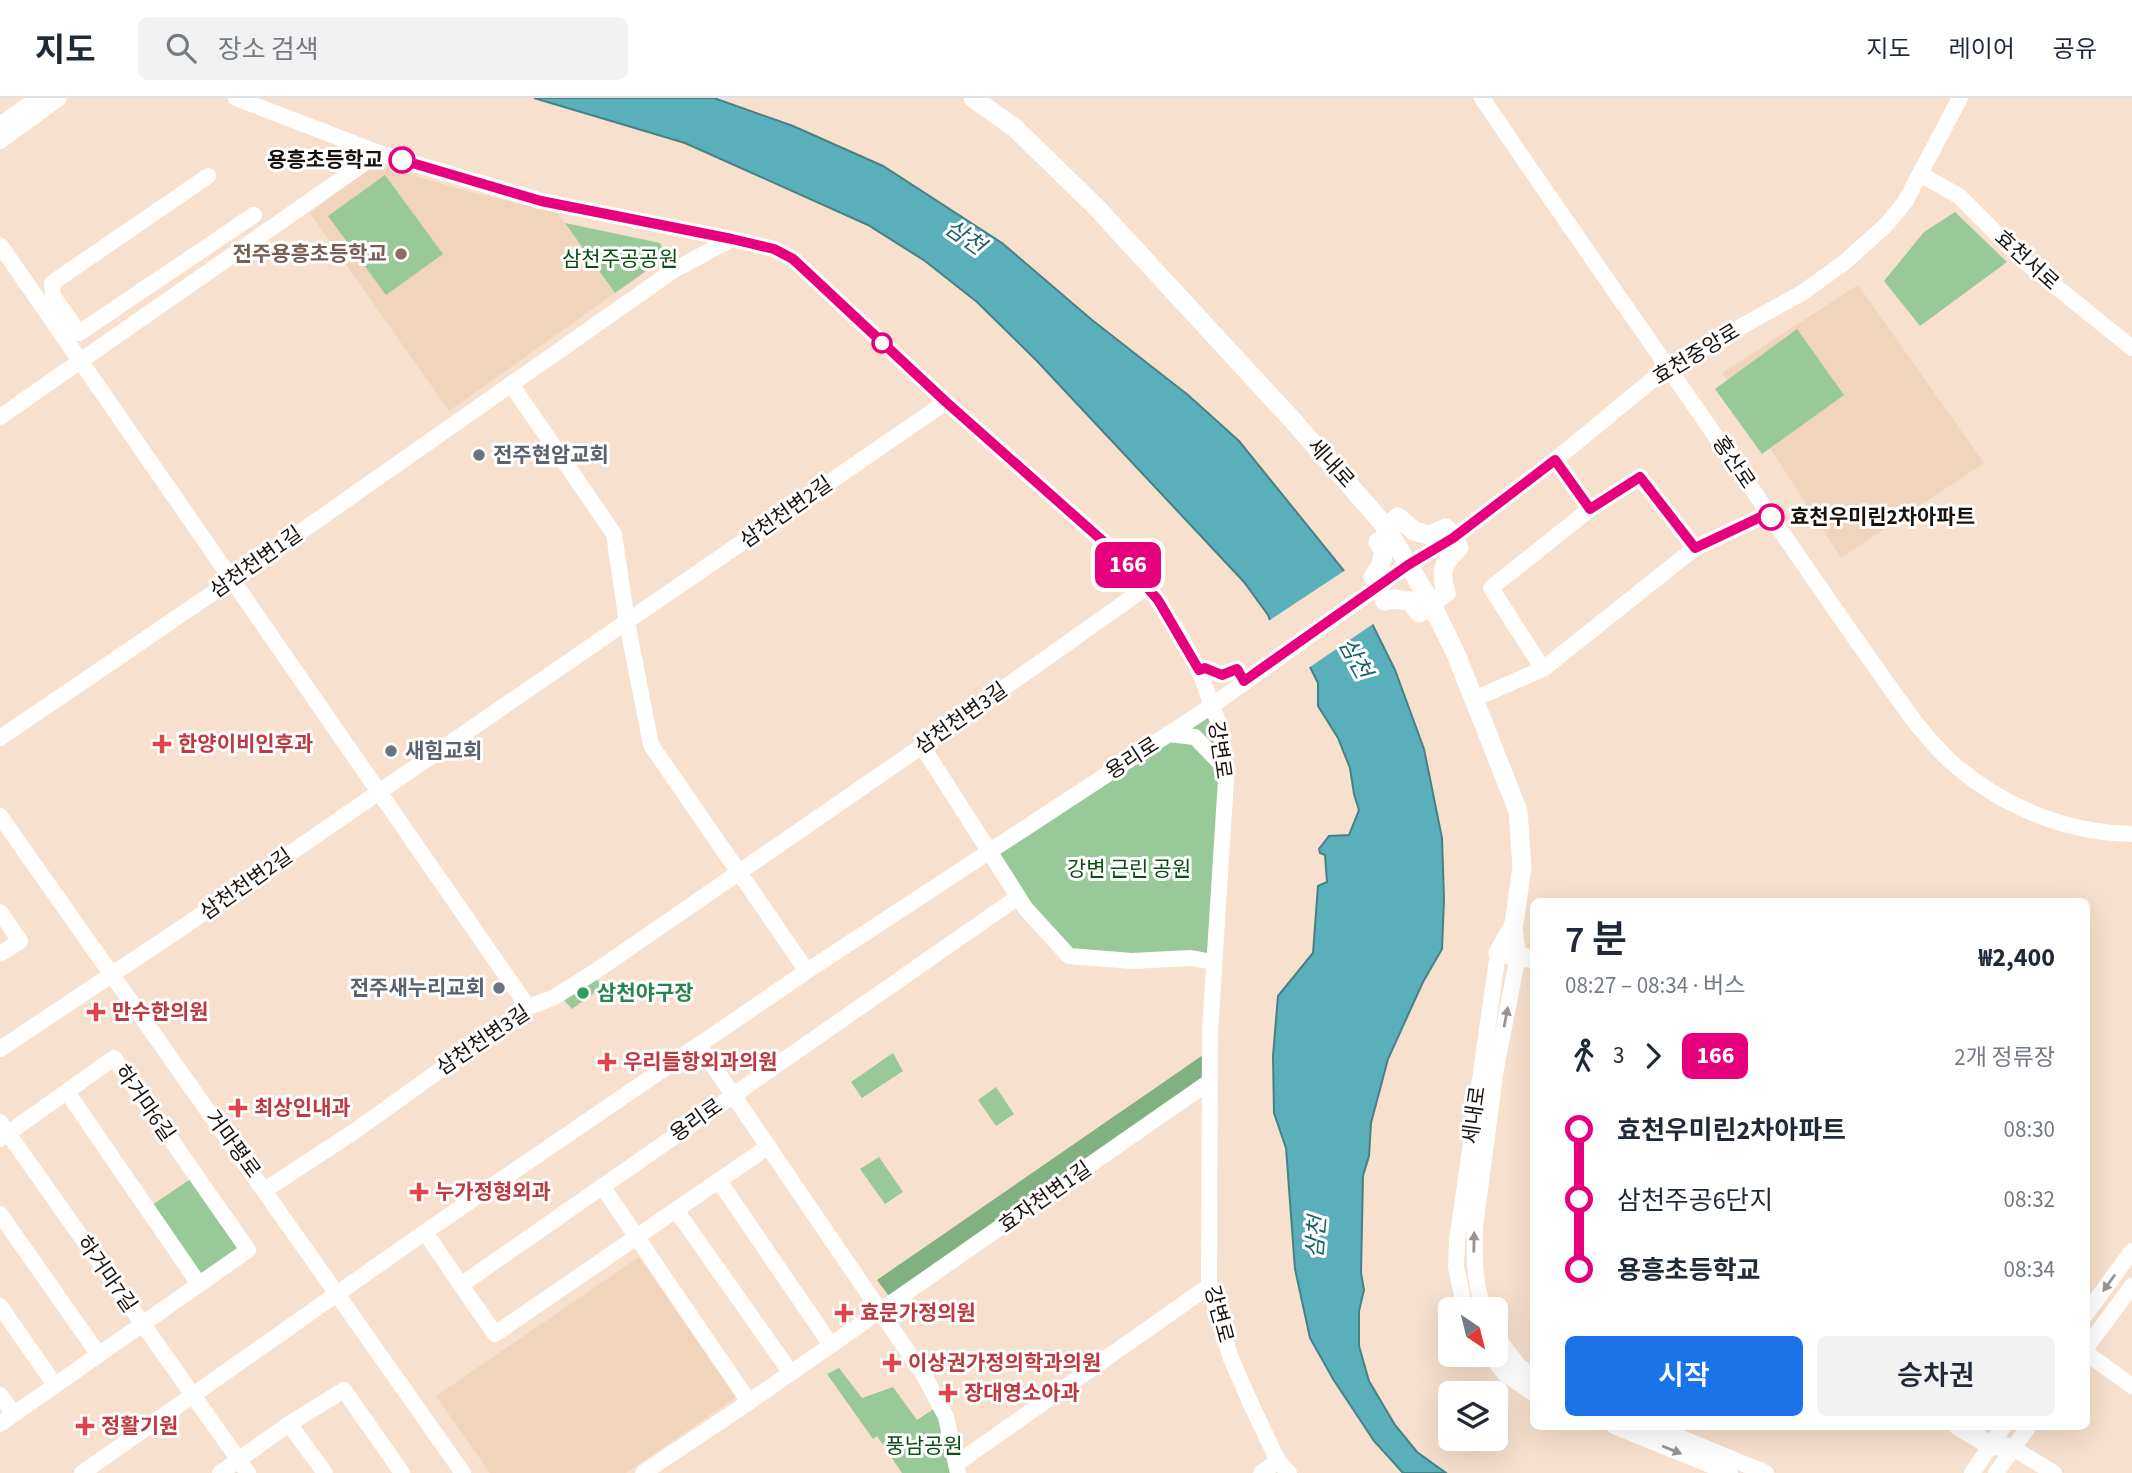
<!DOCTYPE html>
<html lang="ko">
<meta charset="utf-8">
<style>
:root{--surface:#fff;--page:#f2f2f3;--text:#1f2937;--muted:#747a83;--line:#e0e1e3;--accent:#1a73e8}
body{margin:0;font-family:"Source Sans 3","Noto Sans KR",sans-serif;background:var(--page);color:var(--text);height:100vh;display:flex;flex-direction:column;font-size:26px;white-space:nowrap}
*{box-sizing:border-box;margin:0}
p{font-size:23px;color:var(--muted)}
.icon{flex:none;width:38px;height:38px;fill:none;stroke:currentColor;stroke-width:2;stroke-linecap:round;stroke-linejoin:round}
.map{position:relative;flex:1;overflow:hidden}
.drawer{position:absolute;left:1530px;top:800px;width:560px;height:532px;display:flex;flex-direction:column;background:var(--surface);border-radius:10px;box-shadow:0 7px 28px #0002}
.drawer>*{flex:none}
.badge{padding:0 14px;border-radius:10px;font-size:24px;line-height:46px}
.needle{width:46px;rotate:145deg}
.tools{position:absolute;left:1438px;top:1199px;display:grid;gap:14px}
.tools a{display:grid;place-items:center;width:70px;height:70px;border-radius:10px;background:var(--surface);box-shadow:0 7px 28px #0002;font-size:35px}
.map>.badge{position:absolute;translate:-50% -50%;box-shadow:0 0 0 4px #fff}
.legs{display:flex;align-items:center;gap:10px;height:77px;padding:0 35px;font-size:23px}
.legs p{margin-inline-start:auto}
.overview{display:flex;align-items:center;justify-content:space-between;height:119px;padding:0 35px}
h1{font-size:38px;font-weight:600;line-height:52px}
.button{display:flex;gap:14px;margin-top:auto;padding:14px 35px}
.button a{flex:1;height:80px;border-radius:10px;background:var(--accent);color:#fff;font-size:28px;font-weight:600;line-height:80px;text-align:center}
.button a+a{background:var(--page);color:var(--text)}
ul{padding:0 35px;list-style:none}
li{display:flex;align-items:center;gap:24px;height:70px;font-size:26px}
li i{display:grid;place-items:center;width:10px;height:100%;margin:0 9px;background:currentColor}
li i::after{content:'';width:18px;height:18px;margin:-9px;border:5px solid;border-radius:50%;background:var(--surface)}
li p{margin-inline-start:auto}
li:first-child i{background:linear-gradient(#0000 50%,currentColor 0)}
li:last-child i{background:linear-gradient(currentColor 50%,#0000 0)}
header{display:flex;align-items:center;gap:42px;box-sizing:border-box;height:98px;padding:0 35px;background:var(--surface);border-bottom:2px solid var(--line)}
header strong{font-size:33px}
nav{display:flex;gap:38px;margin-inline-start:auto;font-size:24px}
.search{width:490px;height:63px;background:var(--page);display:flex;align-items:center;gap:18px;box-sizing:border-box;padding:0 24px;border-radius:10px;color:var(--muted);font-size:26px}
.map>svg:first-child{display:block}
</style>
<header>
<strong>지도</strong>
<div class="search"><svg class="icon" aria-label="search" viewBox="0 0 24 24"><circle cx="10" cy="10" r="6"/><path d="M15 15l6 6"/></svg>장소 검색</div>
<nav><a>지도</a><a>레이어</a><a>공유</a></nav>
</header>
<div class="map">
<svg width="2132" height="1375" viewBox="0 0 2132 1375">
<rect width="100%" height="100%" fill="#f7e0cd"/>
<!-- built -->
<g fill="#f1d4bc">
<path d="M375 66 473 95 557 114 615 195 449 313 310 115Z"/>
<path d="M1858 187 1984 365 1841 460 1722 275Z"/>
<path d="M639 1159 736 1299 626 1375H490L436 1298Z"/>
</g>
<!-- green -->
<g fill="#9ac999">
<path d="M385 77 443 156 386 197 328 118Z"/>
<path d="M1955 114 2007 164 1920 228 1884 183 1924 134Z"/>
<path d="M565 125 660 145 666 159 615 195Z"/>
<path d="M1797 231 1844 297 1762 356 1715 291Z"/>
<path d="M1213 607 1221 632 1213 864 1069 858 989 754Z"/>
<path d="M595 879 602 889 572 911 564 902Z"/>
<path d="M893 955 903 973 862 1000 851 984Z"/>
<path d="M996 989 1014 1016 996 1028 978 1002Z"/>
<path d="M879 1059 903 1094 885 1106 860 1071Z"/>
<path d="M192 1080 238 1147 237 1156 198 1178 149 1109Z"/>
<path d="M839 1270 862 1300 893 1289 917 1322 940 1307 958 1375H902L877 1338 873 1341 827 1276Z"/>
</g>
<!-- forest -->
<path fill="#82b181" d="M1203 957 1202 980 889 1198 877 1182Z"/>
<!-- water -->
<path fill="#59b0bb" stroke="#468186" stroke-width="2" d="M534 0H714L793 28 883 68 1002 145 1092 222 1188 297 1239 343 1349 479 1395 572 1424 651 1442 740 1444 801 1442 851 1423 884 1388 961 1371 1025 1369 1058 1363 1078 1361 1175 1364 1192 1359 1213V1248L1369 1283 1395 1327 1417 1354 1446 1375H1403L1374 1343 1333 1281 1310 1240 1295 1171 1286 1050 1274 1015 1273 958 1278 898 1313 855 1318 788 1327 784 1325 757 1320 755 1319 751 1329 738 1349 737 1359 712 1354 696 1350 670 1338 640 1318 608V585L1310 569 1283 556 1268 517 1244 484 1036 262 977 204 925 163 868 127 685 45Z"/>
<!-- pier -->
<path fill="#f7e0cd" d="M1347 471 1376 524 1307 571 1280 559 1267 524Z"/>
<g fill="none" stroke-linecap="round" stroke-linejoin="round">
<!-- minor -->
<g stroke="#fff" stroke-width="16">
<path d="M236 0 379 55 541 103 732 141 774 151 793 161 946 304 1122 460 1148 488 1176 531 1199 572 1221 632 1226 682 1210 933 1209 1188 1230 1258 1250 1304 1278 1363 1289 1375"/>
<path d="M1482 0C1578 142 1677 281 1774 423 1807 471 1840 519 1874 567 1900 603 1923 640 1957 669 2006 710 2068 735 2132 736"/>
<path d="M0 27 38 0"/>
<path d="M0 43 59 0"/>
<path d="M1920 76 1959 98 2023 162 2132 250"/>
<path d="M208 78 52 185 53 198 79 235 254 117"/>
<path d="M0 147 528 909"/>
<path d="M511 286 614 436 627 524 651 647 807 873"/>
<path d="M0 319 379 55"/>
<path d="M1555 362 1590 411"/>
<path d="M1543 571 1491 490 1590 411 1640 379 1695 450"/>
<path d="M1199 572 1205 570 1222 577 1237 571 1244 583"/>
<path d="M1474 601 1543 571 1695 450 1769 415"/>
<path d="M1168 636 1195 639 1225 670"/>
<path d="M0 640 232 482 674 172 732 141"/>
<path d="M922 648 1026 811 1069 858 1132 863 1191 860 1213 864"/>
<path d="M0 718 463 1375"/>
<path d="M0 814 20 843 0 856"/>
<path d="M699 947 925 1279 946 1319 958 1375"/>
<path d="M0 951 180 831 946 304"/>
<path d="M67 994 199 1186"/>
<path d="M0 1024 248 1375"/>
<path d="M0 1041 114 960 248 1152 0 1326"/>
<path d="M719 1083 831 1247"/>
<path d="M602 1088 749 1304"/>
<path d="M265 1092 355 1033 528 909 553 900 596 873 922 648 1148 488"/>
<path d="M676 1112 791 1275"/>
<path d="M0 1116 99 1257"/>
<path d="M425 1134 461 1187 1018 799"/>
<path d="M461 1187 495 1236 769 1048"/>
<path d="M0 1208 55 1287"/>
<path d="M1465 1211 1456 1169 1457 1143 1498 855"/>
<path d="M1484 1211C1474 1184 1474 1157 1475 1129L1496 970 1518 858 1514 826"/>
<path d="M2086 1216 2132 1153"/>
<path d="M1496 1238 1519 1268 1533 1278"/>
<path d="M2086 1250 2132 1188"/>
<path d="M2086 1255 2132 1288"/>
<path d="M1489 1256 1505 1276 1533 1295"/>
<path d="M0 1297 14 1316"/>
<path d="M289 1326 325 1375"/>
<path d="M1614 1328 1730 1375"/>
<path d="M1652 1328 1766 1375"/>
<path d="M2013 1350 2054 1375"/>
<path d="M956 1366 1209 1188"/>
<path d="M82 1375 425 1134 807 873 1213 607 1408 467 1453 440 1555 362 1669 268 1802 195 1845 164 1887 126 1905 104 1960 0"/>
<path d="M220 1375 289 1326 344 1292 402 1375"/>
<path d="M643 1375 749 1304 1209 984"/>
<path d="M1261 1375 1278 1363"/>
<path d="M1972 1375 2004 1328"/>
<path d="M1996 1375 2029 1328"/>
</g>
<!-- major -->
<g stroke="#fff" stroke-width="19">
<path d="M973 0 1015 30 1097 110 1296 326 1386 429 1431 505 1456 556 1518 713 1522 769 1514 826 1498 855 1533 861"/>
<path d="M1386 429 1398 419 1414 433 1429 437 1446 430 1459 450C1442 466 1440 473 1446 495L1431 505"/>
<path d="M1379 488 1373 479 1380 469 1384 453 1378 444 1390 436"/>
<path d="M1377 490 1385 503 1394 501 1410 503 1419 515 1433 509"/>
<path d="M1958 1328 1990 1347 2013 1350"/>
</g>
</g>
<!-- one-way arrows -->
<defs><path id="oneway-solid" d="M-6-.8H1V-3.2L6.5 0L1 3.2V.8H-6Z" transform="scale(1.75)"/></defs>
<g fill="#989492">
<use href="#oneway-solid" transform="translate(1506 919) rotate(-79)"/>
<use href="#oneway-solid" transform="translate(1474 1144) rotate(-89)"/>
<use href="#oneway-solid" transform="translate(2109 1185) rotate(126)"/>
<use href="#oneway-solid" transform="translate(1672 1352) rotate(22)"/>
</g>
<g fill="none" stroke-linecap="round" stroke-linejoin="round">
<defs>
<path id="line-1" d="M402 62 541 103 732 141 774 151 793 161 946 304 1122 460 1158 502 1199 572 1205 570 1222 577 1237 571 1244 583 1408 467 1453 440 1555 362 1590 411 1640 379 1695 450 1769 415 1771 419"/>
</defs>
<!-- line-1 casing -->
<use href="#line-1" stroke="#fff" stroke-width="16"/>
<!-- line-1 -->
<use href="#line-1" stroke="#e6007e" stroke-width="10"/>
</g>
<!-- markers -->
<g fill="#fff" stroke="#e6007e" stroke-width="3.5">
<circle cx="402" cy="62" r="12"/>
<circle cx="882" cy="245" r="9"/>
<circle cx="1771" cy="419" r="12"/>
</g>
<circle fill="#8d6e63" stroke="#fff" stroke-width="2.5" cx="401" cy="156" r="7"/>
<g fill="#6b7280" stroke="#fff" stroke-width="2.5">
<circle cx="479" cy="357" r="7"/>
<circle cx="391" cy="653" r="7"/>
<circle cx="499" cy="890" r="7"/>
</g>
<g fill="#e0444e" stroke="#fff" stroke-width="2.5">
<path d="M158.5 635.5h7v7h7v7h-7v7h-7v-7h-7v-7h7z"/>
<path d="M92.5 903.5h7v7h7v7h-7v7h-7v-7h-7v-7h7z"/>
<path d="M603.5 953.5h7v7h7v7h-7v7h-7v-7h-7v-7h7z"/>
<path d="M234.5 999.5h7v7h7v7h-7v7h-7v-7h-7v-7h7z"/>
<path d="M415.5 1083.5h7v7h7v7h-7v7h-7v-7h-7v-7h7z"/>
<path d="M840.5 1204.5h7v7h7v7h-7v7h-7v-7h-7v-7h7z"/>
<path d="M888.5 1254.5h7v7h7v7h-7v7h-7v-7h-7v-7h7z"/>
<path d="M944.5 1284.5h7v7h7v7h-7v7h-7v-7h-7v-7h7z"/>
<path d="M81.5 1317.5h7v7h7v7h-7v7h-7v-7h-7v-7h7z"/>
</g>
<circle fill="#2e9e5b" stroke="#fff" stroke-width="2.5" cx="583" cy="895" r="7"/>
<g text-anchor="middle" dominant-baseline="central" stroke-width="6" stroke-linejoin="round" paint-order="stroke">
<!-- stop labels -->
<g font-size="21" font-weight="bold" fill="#1a120c" stroke="#fff" text-anchor="end">
<text x="383" y="62">용흥초등학교</text>
<text x="1790" y="419" text-anchor="start">효천우미린2차아파트</text>
</g>
<!-- education labels -->
<g font-size="21" font-weight="bold" fill="#785e54" stroke="#fff" text-anchor="end">
<text x="387" y="156">전주용흥초등학교</text>
</g>
<!-- park labels -->
<g font-size="21" fill="#084f10" stroke="#fff">
<text x="620" y="161">삼천주공공원</text>
<text x="1129" y="771">강변 근린 공원</text>
<text x="924" y="1348">풍남공원</text>
</g>
<!-- street labels -->
<g font-size="21" fill="#1a120c" stroke="#fff">
<text transform="translate(2027 162) rotate(42)">효천서로</text>
<text transform="translate(1696 256) rotate(-31)">효천중앙로</text>
<text transform="translate(1734 364) rotate(56)">홍산로</text>
<text transform="translate(1331 365) rotate(48)">세내로</text>
<text transform="translate(786 414) rotate(-35)">삼천천변2길</text>
<text transform="translate(256 464) rotate(-35)">삼천천변1길</text>
<text transform="translate(961 620) rotate(-35)">삼천천변3길</text>
<text transform="translate(1220 652) rotate(82)">강변로</text>
<text transform="translate(1132 660) rotate(-33)">용리로</text>
<text transform="translate(246 786) rotate(-35)">삼천천변2길</text>
<text transform="translate(483 942) rotate(-34)">삼천천변3길</text>
<text transform="translate(145 1005) rotate(55)">하거마6길</text>
<text transform="translate(1474 1017) rotate(-82)">세내로</text>
<text transform="translate(696 1022) rotate(-35)">용리로</text>
<text transform="translate(233 1046) rotate(54)">거마평로</text>
<text transform="translate(1045 1099) rotate(-35)">효자천변1길</text>
<text transform="translate(107 1176) rotate(55)">하거마7길</text>
<text transform="translate(1219 1216) rotate(75)">강변로</text>
</g>
<!-- worship labels -->
<g font-size="21" font-weight="bold" fill="#5b616d" stroke="#fff" text-anchor="start">
<text x="493" y="357">전주현암교회</text>
<text x="405" y="653">새힘교회</text>
<text x="485" y="890" text-anchor="end">전주새누리교회</text>
</g>
<!-- health labels -->
<g font-size="21" font-weight="bold" fill="#be3a42" stroke="#fff" text-anchor="start">
<text x="178" y="646">한양이비인후과</text>
<text x="112" y="914">만수한의원</text>
<text x="623" y="964">우리들항외과의원</text>
<text x="254" y="1010">최상인내과</text>
<text x="435" y="1094">누가정형외과</text>
<text x="860" y="1215">효문가정의원</text>
<text x="908" y="1265">이상권가정의학과의원</text>
<text x="964" y="1295">장대영소아과</text>
<text x="101" y="1328">정활기원</text>
</g>
<!-- leisure labels -->
<g font-size="21" font-weight="bold" fill="#27864d" stroke="#fff" text-anchor="start">
<text x="597" y="895">삼천야구장</text>
</g>
<!-- water labels -->
<g font-size="23" font-style="italic" fill="#1b636b" stroke="#fff">
<text transform="translate(965 139) rotate(35)">삼천</text>
<text transform="translate(1355 560) rotate(61)">삼천</text>
<text transform="translate(1316 1139) rotate(-85)">삼천</text>
</g>
</g>
</svg>
<div class="tools">
<a><svg class="needle" viewBox="-14 -14 28 28"><path d="M0-13l5 13h-10z" fill="#e53935"/><path d="M0 13l5-13h-10z" fill="#747a83"/></svg></a>
<a><svg class="icon" aria-label="layers" viewBox="0 0 24 24"><path d="M12 4l9 5-9 5-9-5zM3 14l9 5 9-5"/></svg></a>
</div>
<b class="badge" style="left:1128px;top:467px;background:#e6007e;color:#fff">166</b>
<section class="drawer">
<div class="overview"><div><h1>7 분</h1><p>08:27 – 08:34 · 버스</p></div><b>₩2,400</b></div>
<div class="legs"><svg class="icon" aria-label="walk" viewBox="0 0 24 24"><circle cx="13" cy="4" r="2"/><path d="M13 8l-2 6 4 7M11 14l-3 7M7 12l3-4h3l4 4"/></svg>3<svg class="icon" aria-label="forward" viewBox="0 0 24 24"><path d="M9 5l7 7-7 7"/></svg><b class="badge" style="background:#e6007e;color:#fff">166</b><p>2개 정류장</p></div>
<ul>
<li><i style="color:#e6007e"></i><b>효천우미린2차아파트</b><p>08:30</p></li>
<li><i style="color:#e6007e"></i><span>삼천주공6단지</span><p>08:32</p></li>
<li><i style="color:#e6007e"></i><b>용흥초등학교</b><p>08:34</p></li>
</ul>
<div class="button"><a>시작</a><a>승차권</a></div>
</section>
</div>
